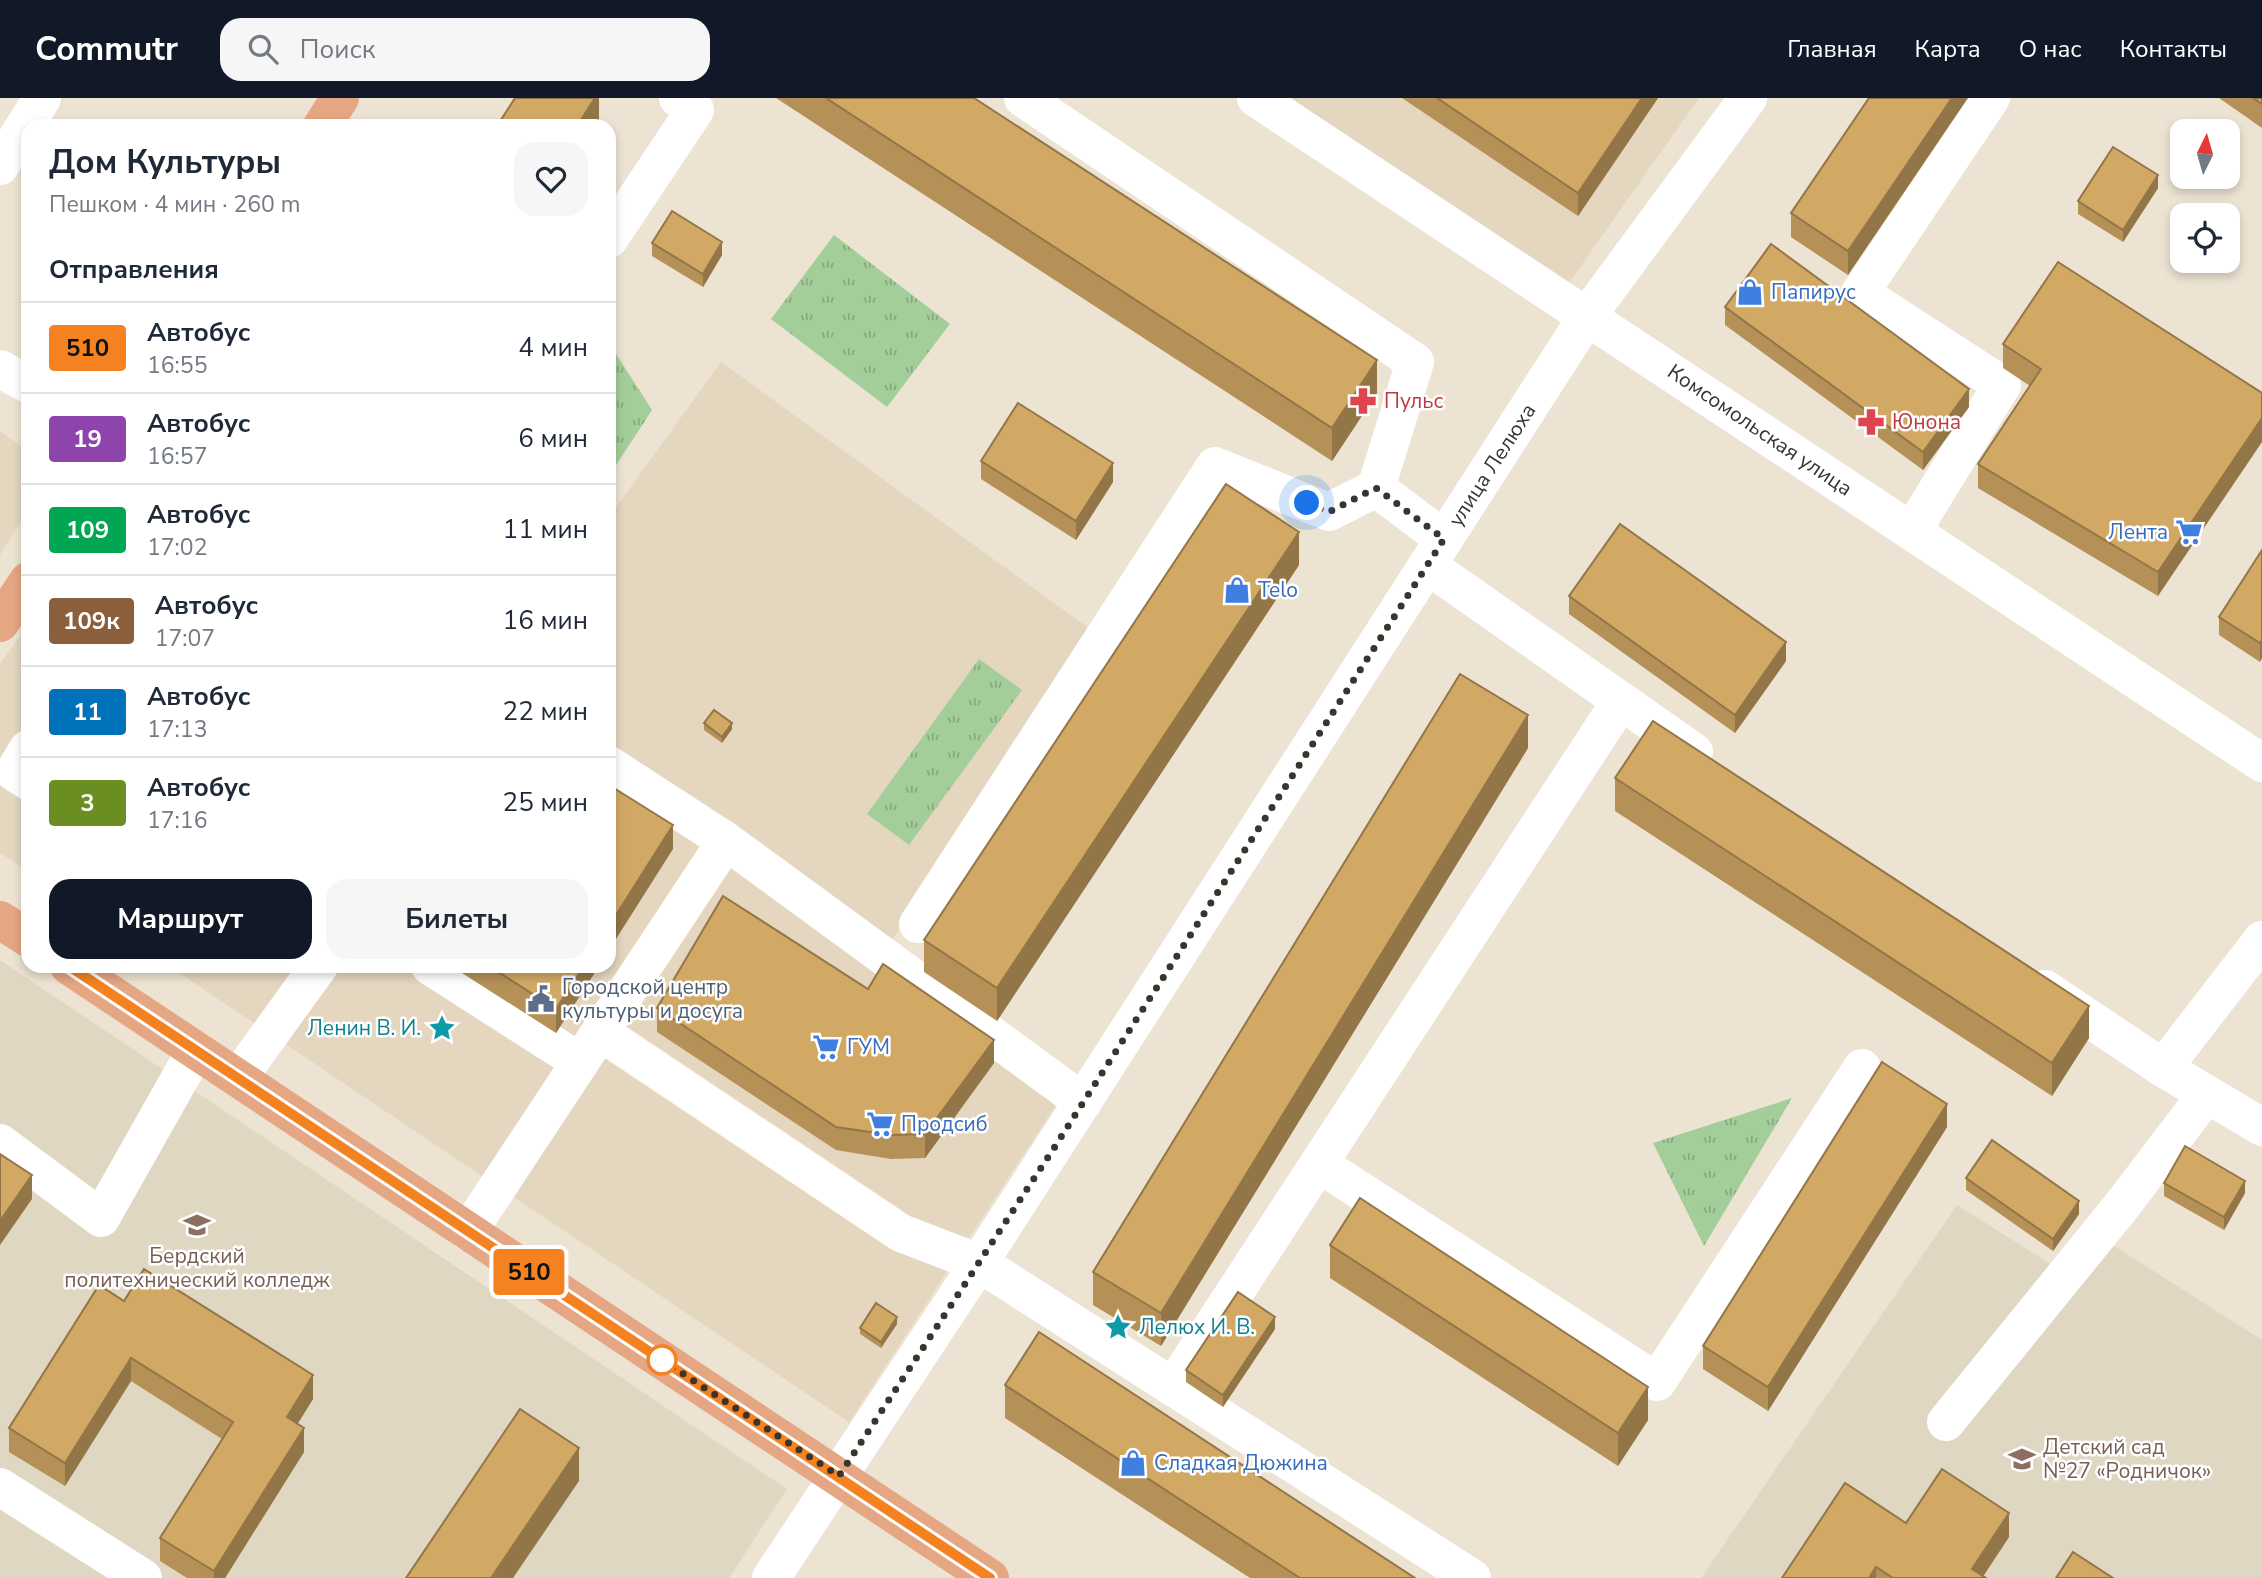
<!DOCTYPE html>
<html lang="ru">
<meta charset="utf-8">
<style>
:root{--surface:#fff;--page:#f6f6f7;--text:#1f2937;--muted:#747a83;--line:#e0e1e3;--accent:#111827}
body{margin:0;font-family:"Nunito Sans",sans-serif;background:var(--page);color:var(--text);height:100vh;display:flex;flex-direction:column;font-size:26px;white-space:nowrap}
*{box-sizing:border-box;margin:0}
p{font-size:23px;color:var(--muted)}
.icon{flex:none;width:38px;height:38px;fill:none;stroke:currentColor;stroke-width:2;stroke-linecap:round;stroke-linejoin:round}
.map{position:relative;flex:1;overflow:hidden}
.sheet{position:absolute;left:21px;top:21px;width:595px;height:854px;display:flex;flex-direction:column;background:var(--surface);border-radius:21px;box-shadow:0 4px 10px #0003}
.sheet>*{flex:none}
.badge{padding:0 14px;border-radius:5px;font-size:24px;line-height:46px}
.needle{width:46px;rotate:5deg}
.fabs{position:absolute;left:2170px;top:21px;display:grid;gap:14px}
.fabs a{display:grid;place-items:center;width:70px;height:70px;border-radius:14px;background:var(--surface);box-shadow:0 4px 10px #0003;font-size:35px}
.you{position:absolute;width:35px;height:35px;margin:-18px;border:5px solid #fff;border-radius:50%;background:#1a73e8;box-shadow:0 0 0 10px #1a73e833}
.map>.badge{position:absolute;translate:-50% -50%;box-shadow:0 0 0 4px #fff}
h2{padding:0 28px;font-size:26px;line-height:63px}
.round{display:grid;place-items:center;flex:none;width:74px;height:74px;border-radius:21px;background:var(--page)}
.summary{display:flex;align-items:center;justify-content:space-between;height:119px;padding:0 28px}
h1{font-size:33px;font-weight:700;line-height:52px}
.action{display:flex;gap:14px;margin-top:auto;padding:14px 28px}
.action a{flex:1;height:80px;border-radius:21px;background:var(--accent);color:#fff;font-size:28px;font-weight:700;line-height:80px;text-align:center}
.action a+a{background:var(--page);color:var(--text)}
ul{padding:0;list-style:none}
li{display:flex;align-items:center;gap:21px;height:91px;padding:0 28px;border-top:2px solid var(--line)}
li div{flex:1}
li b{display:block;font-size:26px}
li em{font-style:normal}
li .badge{min-width:77px;font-weight:700;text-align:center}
header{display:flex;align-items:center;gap:42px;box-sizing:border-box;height:98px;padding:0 35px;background:var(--accent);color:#fff}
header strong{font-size:33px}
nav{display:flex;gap:38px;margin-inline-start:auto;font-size:24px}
.search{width:490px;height:63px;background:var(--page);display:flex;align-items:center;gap:18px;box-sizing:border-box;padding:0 24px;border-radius:21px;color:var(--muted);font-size:26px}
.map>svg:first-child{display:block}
</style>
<header>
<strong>Commutr</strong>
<div class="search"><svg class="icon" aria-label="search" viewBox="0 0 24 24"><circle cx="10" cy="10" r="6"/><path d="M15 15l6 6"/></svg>Поиск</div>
<nav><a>Главная</a><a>Карта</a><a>О нас</a><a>Контакты</a></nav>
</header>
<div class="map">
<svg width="2262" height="1480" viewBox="0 0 2262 1480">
<defs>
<pattern id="grass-tufts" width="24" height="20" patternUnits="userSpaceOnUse" patternTransform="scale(1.75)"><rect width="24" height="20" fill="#a4ce99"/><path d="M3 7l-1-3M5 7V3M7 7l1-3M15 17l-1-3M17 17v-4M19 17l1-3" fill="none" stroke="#87a87d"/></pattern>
</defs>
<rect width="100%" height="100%" fill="#ede3d3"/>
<!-- built -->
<g fill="#e4d6bf">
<path d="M1291 0H1699L1566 189Z"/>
<path d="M721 264 1090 531 889 847 1074 979 849 1324 169 868H609V419Z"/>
<path d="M0 333 28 353V412L0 457Z"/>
<path d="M28 527V773L0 755V566Z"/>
</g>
<!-- education -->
<g fill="#e0d7c2">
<path d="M0 862 787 1391 729 1480H0Z"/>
<path d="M1957 1107 2081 1185 2108 1144 2262 1242V1480H1701Z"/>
</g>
<!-- grass -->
<g fill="url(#grass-tufts)">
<path d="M834 137 950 226 887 309 771 221Z"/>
<path d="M609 245 652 312 609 378Z"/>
<path d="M979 561 1022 592 909 747 867 716Z"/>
<path d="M1792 1000 1704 1148 1653 1045Z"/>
</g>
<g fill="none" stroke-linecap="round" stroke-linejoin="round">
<!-- minor -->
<g stroke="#fff" stroke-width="38">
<path d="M1023 0 1415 264 1376 390"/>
<path d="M1256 0 2262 665"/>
<path d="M0 68 42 0"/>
<path d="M609 141 695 12 678 0"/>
<path d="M0 271 28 286"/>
<path d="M1912 433 2002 287 1860 195 1991 0"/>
<path d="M1427 467 1694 654"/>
<path d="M28 651 14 674 28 683"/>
<path d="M726 743 1083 1004"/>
<path d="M918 826 1215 368 1329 414 1376 390 1444 441"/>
<path d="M2262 842 2163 970 2262 1029"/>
<path d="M430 868 580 964"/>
<path d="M2045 891 2163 970"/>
<path d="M600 934 901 1135 979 1165 1472 1480"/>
<path d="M238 980 319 868"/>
<path d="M0 1045 101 1120 196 952"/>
<path d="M1319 1066 1657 1284 1862 970"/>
<path d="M468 1134 726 743 609 667"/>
<path d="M1173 1289 1620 604"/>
<path d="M1946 1324 2120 1110 2207 996"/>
<path d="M0 1389 143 1480"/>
<path d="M771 1480 979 1165 1588 217 1748 0"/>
</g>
<!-- major -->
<g stroke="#e4a683" stroke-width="38">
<path d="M322 28 340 0"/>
<path d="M0 525 28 483"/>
<path d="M0 822 28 840"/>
<path d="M69 868 990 1480"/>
</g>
</g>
<!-- wall -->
<g fill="#b59057">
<path d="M776 0H974L1377 295 1332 363Z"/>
<path d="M1402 0H1658L1578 118Z"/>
<path d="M1869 0 1848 177 1791 139V115Z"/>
<path d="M2219 0H2262V30Z"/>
<path d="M2158 90 2123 144 2078 116V103Z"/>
<path d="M652 145 722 157 703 189 652 158Z"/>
<path d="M1725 209 1969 309 1923 372 1725 227Z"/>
<path d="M2003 246 2262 295 2158 498 1978 390V366L2030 288 2003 270Z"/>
<path d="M981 363 1113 384 1076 442 981 381Z"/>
<path d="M2262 452 2260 564 2219 537V519Z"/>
<path d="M1299 467 997 923 924 874V842Z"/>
<path d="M1569 498 1786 563 1735 635 1569 516Z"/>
<path d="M704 625 732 631 722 645 704 632Z"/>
<path d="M1528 650 1161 1248 1093 1207V1174Z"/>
<path d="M1615 680 2089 940 2052 998 1615 713Z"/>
<path d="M451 868H599L556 935Z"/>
<path d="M868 891 994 965 925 1060 891 1061 836 1052 657 934V910Z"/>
<path d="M1947 1029 1768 1313 1703 1271V1248Z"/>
<path d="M1966 1080 2079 1116 2053 1153 1966 1092Z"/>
<path d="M2164 1085 2245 1095 2224 1132 2164 1098Z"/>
<path d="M1330 1147 1648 1322 1618 1368 1330 1180Z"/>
<path d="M124 1203 313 1301 297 1326 304 1354 225 1480H187L160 1463V1440L222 1341 131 1283 65 1388 9 1354V1330Z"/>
<path d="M897 1226 881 1250 860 1236V1230Z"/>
<path d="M1275 1231 1223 1309 1186 1284V1272Z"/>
<path d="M1005 1287 1415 1480H1250L1005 1320Z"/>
<path d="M1906 1425 2009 1439 1983 1478 1986 1480H1782Z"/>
</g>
<!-- shaded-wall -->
<g fill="#937647">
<path d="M595 0H599V28H577Z"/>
<path d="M1642 0H1658L1578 118V95Z"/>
<path d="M1952 0H1968L1848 177V153Z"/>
<path d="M2158 77V90L2123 144V132Z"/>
<path d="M722 144V157L703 189V176Z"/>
<path d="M1377 262V295L1332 363V330Z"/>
<path d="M1969 291V309L1923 372V354Z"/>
<path d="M2262 320V344L2158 498V474Z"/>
<path d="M1113 365V384L1076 442V423Z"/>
<path d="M1299 434V467L997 923V890Z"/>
<path d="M2262 542V560L2260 564V545Z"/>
<path d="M1786 544V563L1735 635V617Z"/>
<path d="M1528 617V650L1161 1248V1215Z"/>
<path d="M732 625V631L722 645V639Z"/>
<path d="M673 727V751L609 852V828Z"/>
<path d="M584 868H599L556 935V911Z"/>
<path d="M2089 908V940L2052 998V965Z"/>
<path d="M994 942V965L925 1060V1036Z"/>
<path d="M1947 1006V1029L1768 1313V1289Z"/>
<path d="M32 1077V1101L0 1147V1123Z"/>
<path d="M2245 1083V1095L2224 1132V1119Z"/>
<path d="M2079 1103V1116L2053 1153V1141Z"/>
<path d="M897 1219V1226L881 1250V1244Z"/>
<path d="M1275 1219V1231L1223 1309V1297Z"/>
<path d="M131 1260V1283L65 1388V1365Z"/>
<path d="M313 1277V1301L287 1343V1319Z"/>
<path d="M1648 1289V1322L1618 1368V1335Z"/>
<path d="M304 1330V1354L225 1480H214V1473Z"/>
<path d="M579 1350V1383L513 1480H491Z"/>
<path d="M2009 1415V1439L1982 1480 1972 1471Z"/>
<path d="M1876 1469V1480H1869Z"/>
</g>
<!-- building -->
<g fill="#d2a865" stroke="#937647" stroke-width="2">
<path d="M515 0H595L577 28H497Z"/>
<path d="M826 0H974L1377 262 1332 330Z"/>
<path d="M1437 0H1642L1578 95Z"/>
<path d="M1869 0H1952L1848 153 1791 115Z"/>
<path d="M2253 0H2262V6Z"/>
<path d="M2113 49 2158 77 2123 132 2078 103Z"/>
<path d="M672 113 722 144 703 176 652 145Z"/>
<path d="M1771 146 1969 291 1923 354 1725 209Z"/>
<path d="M2058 164 2262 295V320L2158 474 1978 366 2041 271 2003 246Z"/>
<path d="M1018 305 1113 365 1076 423 981 363Z"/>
<path d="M1226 386 1299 434 997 890 924 842Z"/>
<path d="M1620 426 1786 544 1735 617 1569 498Z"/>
<path d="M2262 452V542L2260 545 2219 519Z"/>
<path d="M1460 576 1528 617 1161 1215 1093 1174Z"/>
<path d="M714 612 732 625 722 639 704 625Z"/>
<path d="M1653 623 2089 908 2052 965 1615 680Z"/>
<path d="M609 687 673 727 609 828Z"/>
<path d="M723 798 868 891 883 866 994 942 925 1036 891 1037 836 1029 657 910Z"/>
<path d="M489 868H584L556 911Z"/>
<path d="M1882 964 1947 1006 1768 1289 1703 1248Z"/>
<path d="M1992 1042 2079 1103 2053 1141 1966 1080Z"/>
<path d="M2185 1048 2245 1083 2224 1119 2164 1085Z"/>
<path d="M0 1056 32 1077 0 1123Z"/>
<path d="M1360 1100 1648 1289 1618 1335 1330 1147Z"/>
<path d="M144 1171 313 1277 287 1319 304 1330 214 1473 160 1440 233 1324 131 1260 65 1365 9 1330 99 1187 124 1203Z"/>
<path d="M1238 1194 1275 1219 1223 1297 1186 1272Z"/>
<path d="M876 1205 897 1219 881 1244 860 1230Z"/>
<path d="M1039 1234 1415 1480H1300L1005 1287Z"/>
<path d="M520 1311 579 1350 491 1480H406Z"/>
<path d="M1942 1371 2009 1415 1972 1471 1986 1480H1893L1876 1469 1869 1480H1782L1845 1385 1906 1425Z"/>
<path d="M2073 1454 2113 1480H2056Z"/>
</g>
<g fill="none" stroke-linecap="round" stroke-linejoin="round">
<defs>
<path id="line" d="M69 868 990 1480"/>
</defs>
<!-- line casing -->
<use href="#line" stroke="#fff" stroke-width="16"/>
<!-- line -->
<use href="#line" stroke="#f58220" stroke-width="10"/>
<!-- walk -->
<path stroke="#38342e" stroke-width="7" stroke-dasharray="0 12.6" d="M662 1262 839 1378 1054 1050 1444 441 1376 390 1329 414 1307 405"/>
</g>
<!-- icons -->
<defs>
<symbol id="shop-bare" viewBox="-9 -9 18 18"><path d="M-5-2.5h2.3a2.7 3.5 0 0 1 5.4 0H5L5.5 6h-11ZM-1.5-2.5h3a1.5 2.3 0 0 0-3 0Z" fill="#3f7fe0" stroke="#fff" stroke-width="2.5" paint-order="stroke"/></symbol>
<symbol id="pharmacy-bare" viewBox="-9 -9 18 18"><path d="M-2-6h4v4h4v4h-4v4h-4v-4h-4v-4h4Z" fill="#e0444e" stroke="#fff" stroke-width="2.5" paint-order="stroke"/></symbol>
<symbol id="supermarket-bare" viewBox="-9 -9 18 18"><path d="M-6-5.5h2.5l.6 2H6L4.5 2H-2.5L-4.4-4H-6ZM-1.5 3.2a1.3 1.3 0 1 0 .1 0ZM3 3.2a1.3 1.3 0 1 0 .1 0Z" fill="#3f7fe0" stroke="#fff" stroke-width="2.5" paint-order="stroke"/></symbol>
<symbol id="civic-bare" viewBox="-9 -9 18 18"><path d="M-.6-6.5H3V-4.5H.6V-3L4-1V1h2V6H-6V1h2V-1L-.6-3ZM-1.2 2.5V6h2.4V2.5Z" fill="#5c6f8a" stroke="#fff" stroke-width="2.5" paint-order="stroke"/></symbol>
<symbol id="sight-bare" viewBox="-9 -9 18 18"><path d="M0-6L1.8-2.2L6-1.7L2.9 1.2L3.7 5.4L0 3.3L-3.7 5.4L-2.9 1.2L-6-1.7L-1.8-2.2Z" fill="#0f9aa8" stroke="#fff" stroke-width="2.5" paint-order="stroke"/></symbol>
<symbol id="university-bare" viewBox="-9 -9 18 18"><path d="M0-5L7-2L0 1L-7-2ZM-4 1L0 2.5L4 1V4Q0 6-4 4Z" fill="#8d6e63" stroke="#fff" stroke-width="2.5" paint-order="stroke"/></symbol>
<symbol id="school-bare" viewBox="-9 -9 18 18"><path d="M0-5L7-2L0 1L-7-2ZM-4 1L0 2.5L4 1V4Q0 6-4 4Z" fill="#8d6e63" stroke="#fff" stroke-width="2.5" paint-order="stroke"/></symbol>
</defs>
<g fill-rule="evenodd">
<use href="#shop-bare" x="1731" y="175" width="38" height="38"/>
<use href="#pharmacy-bare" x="1344" y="284" width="38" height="38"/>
<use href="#pharmacy-bare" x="1852" y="305" width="38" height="38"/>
<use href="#supermarket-bare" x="2170" y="415" width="38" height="38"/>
<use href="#shop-bare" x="1218" y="473" width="38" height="38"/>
<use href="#civic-bare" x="522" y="882" width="38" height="38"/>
<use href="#sight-bare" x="423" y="911" width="38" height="38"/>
<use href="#supermarket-bare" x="807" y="930" width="38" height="38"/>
<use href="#supermarket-bare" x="861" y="1007" width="38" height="38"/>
<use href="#university-bare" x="178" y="1108" width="38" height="38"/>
<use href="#sight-bare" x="1099" y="1210" width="38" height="38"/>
<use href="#school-bare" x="2003" y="1342" width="38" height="38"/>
<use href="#shop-bare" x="1114" y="1346" width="38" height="38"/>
</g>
<!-- markers -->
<circle fill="#fff" stroke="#f58220" stroke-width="3.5" cx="662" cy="1262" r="14"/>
<g text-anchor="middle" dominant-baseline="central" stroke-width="5" stroke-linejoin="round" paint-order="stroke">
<!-- shop labels -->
<g font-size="21" fill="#366cbe" stroke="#fff" text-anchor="start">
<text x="1771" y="194">Папирус</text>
<text x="2168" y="434" text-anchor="end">Лента</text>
<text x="1258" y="492">Telo</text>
<text x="847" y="949">ГУМ</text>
<text x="901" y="1026">Продсиб</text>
<text x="1154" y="1365">Сладкая Дюжина</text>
</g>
<!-- health labels -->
<g font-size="21" fill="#be3a42" stroke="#fff" text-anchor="start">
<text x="1384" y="303">Пульс</text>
<text x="1892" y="324">Юнона</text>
</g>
<!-- street labels -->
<g font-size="21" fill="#38342e" stroke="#fff">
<text transform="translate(1760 332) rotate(34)">Комсомольская улица</text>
<text transform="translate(1492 367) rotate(-57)">улица Лелюха</text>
</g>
<!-- service labels -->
<g font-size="21" fill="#4e5e75" stroke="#fff" text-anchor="start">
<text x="562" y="889">Городской центр<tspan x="562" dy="24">культуры и досуга</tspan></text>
</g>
<!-- culture labels -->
<g font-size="21" fill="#0d838f" stroke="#fff" text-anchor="end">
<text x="421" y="930">Ленин В. И.</text>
<text x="1139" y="1229" text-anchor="start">Лелюх И. В.</text>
</g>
<!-- education labels -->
<g font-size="21" fill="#785e54" stroke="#fff">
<text x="197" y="1158">Бердский<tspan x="197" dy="24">политехнический колледж</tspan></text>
<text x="2043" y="1349" text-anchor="start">Детский сад<tspan x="2043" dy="24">№27 «Родничок»</tspan></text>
</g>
</g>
</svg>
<div class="fabs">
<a><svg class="needle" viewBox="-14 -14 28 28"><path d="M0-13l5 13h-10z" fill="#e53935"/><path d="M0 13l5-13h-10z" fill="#747a83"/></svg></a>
<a><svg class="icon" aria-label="locate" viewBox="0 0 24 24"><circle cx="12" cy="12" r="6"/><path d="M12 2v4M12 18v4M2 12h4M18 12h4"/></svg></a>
</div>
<div class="you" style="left:1307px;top:405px"></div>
<b class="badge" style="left:529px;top:1174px;background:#f58220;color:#111">510</b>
<section class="sheet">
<div class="summary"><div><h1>Дом Культуры</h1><p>Пешком · 4 мин · 260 m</p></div><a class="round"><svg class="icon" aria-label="heart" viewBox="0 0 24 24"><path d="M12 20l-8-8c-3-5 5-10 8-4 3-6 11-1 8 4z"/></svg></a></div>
<h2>Отправления</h2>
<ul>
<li><span class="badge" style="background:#f58220;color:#111">510</span><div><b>Автобус</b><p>16:55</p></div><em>4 мин</em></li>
<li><span class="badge" style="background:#8e44ad;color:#fff">19</span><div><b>Автобус</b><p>16:57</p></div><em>6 мин</em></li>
<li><span class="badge" style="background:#00a651;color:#fff">109</span><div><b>Автобус</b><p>17:02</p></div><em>11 мин</em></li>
<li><span class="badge" style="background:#8b5e3c;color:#fff">109к</span><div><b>Автобус</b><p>17:07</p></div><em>16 мин</em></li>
<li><span class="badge" style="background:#0072bc;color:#fff">11</span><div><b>Автобус</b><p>17:13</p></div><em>22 мин</em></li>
<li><span class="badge" style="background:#6b8e23;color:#fff">3</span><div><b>Автобус</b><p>17:16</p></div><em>25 мин</em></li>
</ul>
<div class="action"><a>Маршрут</a><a>Билеты</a></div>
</section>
</div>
